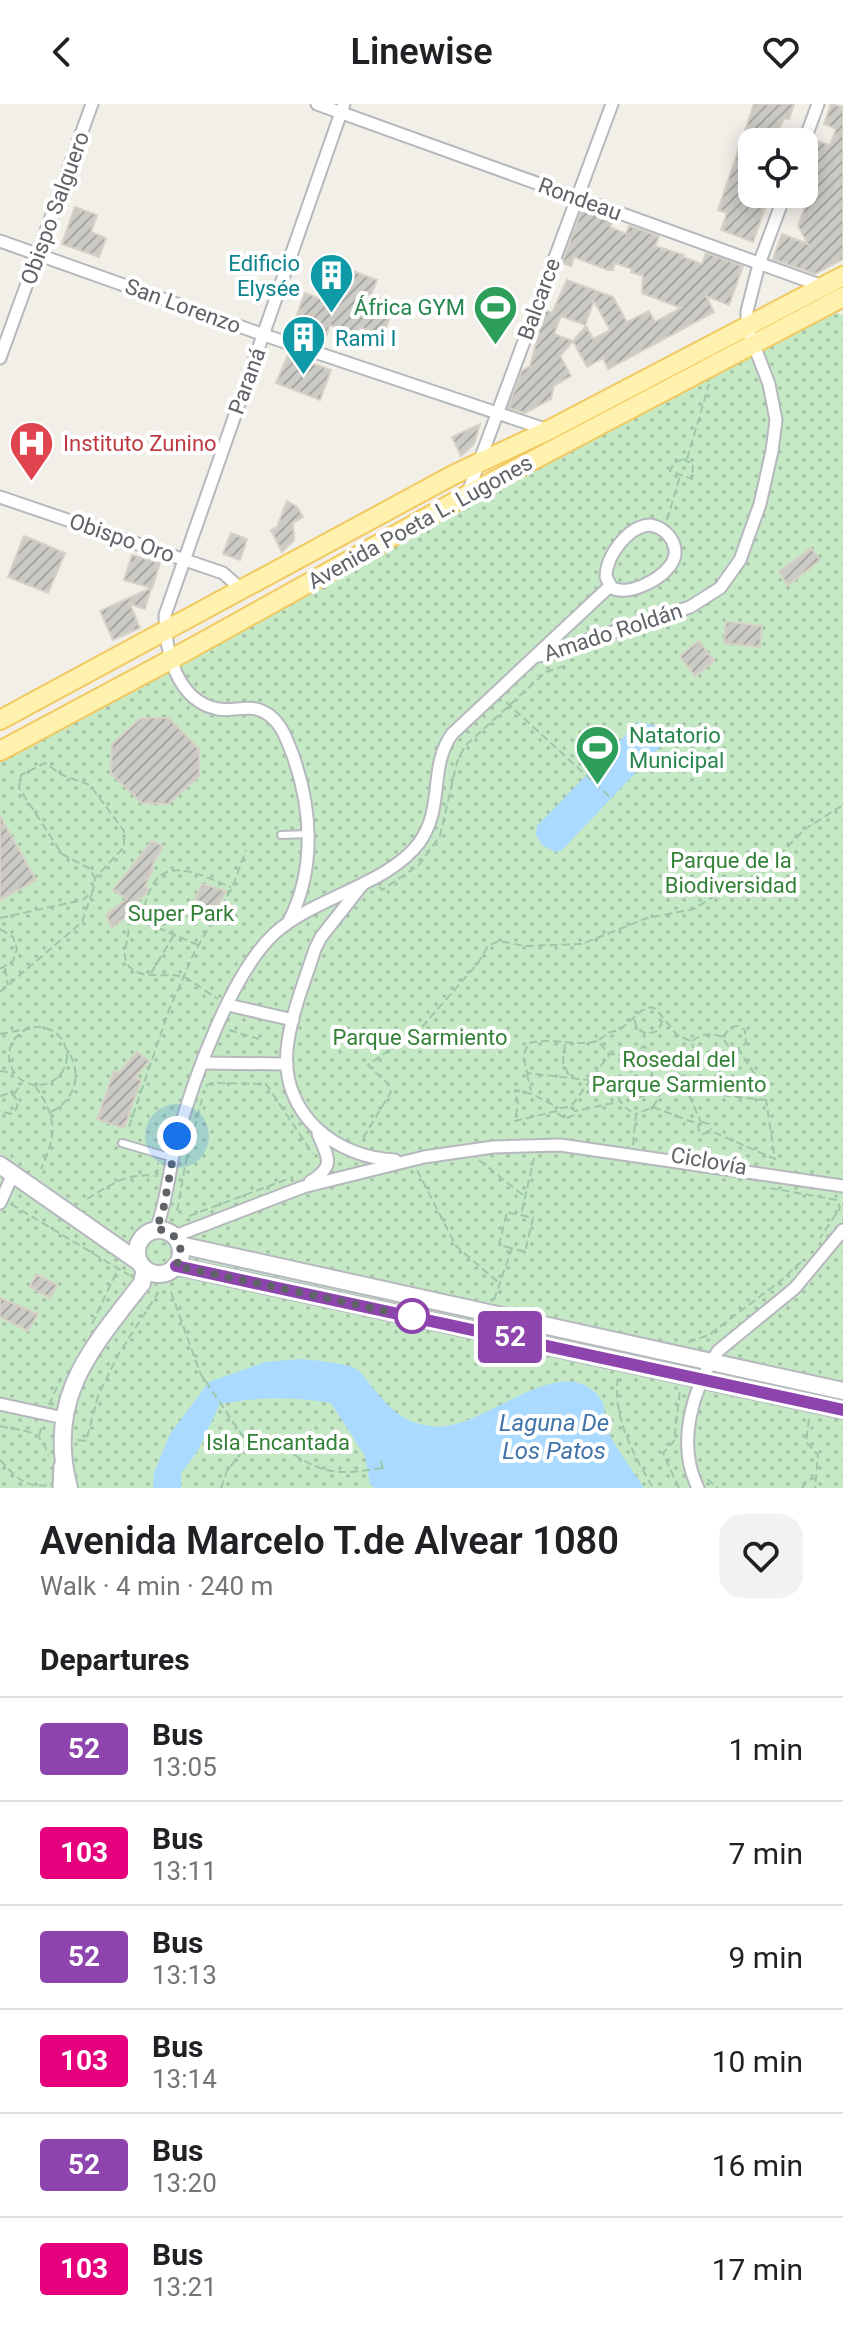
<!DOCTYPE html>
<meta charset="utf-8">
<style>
:root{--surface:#fff;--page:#f2f2f2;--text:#202124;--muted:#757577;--line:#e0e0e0}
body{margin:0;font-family:Roboto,sans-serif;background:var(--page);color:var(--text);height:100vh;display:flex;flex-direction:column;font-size:30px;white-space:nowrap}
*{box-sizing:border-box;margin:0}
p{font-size:26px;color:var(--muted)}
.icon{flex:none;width:44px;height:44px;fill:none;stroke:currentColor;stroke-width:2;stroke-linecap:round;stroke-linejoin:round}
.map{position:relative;height:1384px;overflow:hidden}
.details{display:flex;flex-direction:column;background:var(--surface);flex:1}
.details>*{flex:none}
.badge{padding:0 16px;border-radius:6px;font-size:28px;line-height:52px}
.buttons{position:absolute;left:738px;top:24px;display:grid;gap:16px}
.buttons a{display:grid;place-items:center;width:80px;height:80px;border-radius:16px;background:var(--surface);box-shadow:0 4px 20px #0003;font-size:40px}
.you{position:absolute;width:40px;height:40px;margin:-20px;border:6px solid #fff;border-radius:50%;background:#1a73e8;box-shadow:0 0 0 12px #1a73e833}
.map>.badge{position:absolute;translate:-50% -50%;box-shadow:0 0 0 4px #fff}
h2{padding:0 40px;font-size:30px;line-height:72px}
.round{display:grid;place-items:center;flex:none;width:84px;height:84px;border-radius:24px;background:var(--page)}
.headline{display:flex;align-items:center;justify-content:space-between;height:136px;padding:0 40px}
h1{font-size:38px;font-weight:600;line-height:60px}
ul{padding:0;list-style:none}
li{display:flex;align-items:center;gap:24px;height:104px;padding:0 40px;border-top:2px solid var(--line)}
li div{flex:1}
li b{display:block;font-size:30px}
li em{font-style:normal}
li .badge{min-width:88px;font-weight:700;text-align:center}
header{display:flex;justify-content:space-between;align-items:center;height:104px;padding:0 40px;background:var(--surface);font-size:36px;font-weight:600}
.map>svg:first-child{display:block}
</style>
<header><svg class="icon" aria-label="back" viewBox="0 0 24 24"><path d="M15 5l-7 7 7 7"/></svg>Linewise<svg class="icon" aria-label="heart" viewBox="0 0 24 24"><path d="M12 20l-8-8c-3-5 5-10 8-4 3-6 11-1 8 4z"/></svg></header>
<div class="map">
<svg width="843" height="1384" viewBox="0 0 843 1384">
<defs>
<pattern id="park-dots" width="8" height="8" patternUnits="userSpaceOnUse" patternTransform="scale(2)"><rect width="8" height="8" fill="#c5e8c5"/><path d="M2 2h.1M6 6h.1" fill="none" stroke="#a3c0a4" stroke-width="1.8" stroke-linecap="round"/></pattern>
<pattern id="building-hatch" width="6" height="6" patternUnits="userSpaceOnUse" patternTransform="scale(2)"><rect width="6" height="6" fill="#cccac5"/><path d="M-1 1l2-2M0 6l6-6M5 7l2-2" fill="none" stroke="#a9a8a4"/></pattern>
</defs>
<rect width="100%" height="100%" fill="#f1efe8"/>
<!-- park -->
<path fill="url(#park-dots)" d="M833 208 843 211V1384H0V657L713 267Z"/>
<!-- water -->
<g fill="#aadaff">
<path d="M638 618 656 622 662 631 663 640 562 746 555 748 542 741 536 731 537 722Z"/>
<path d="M302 1255C316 1257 344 1258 356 1265 360 1267 365 1274 368 1278 388 1302 398 1317 430 1322 481 1331 559 1243 599 1293 607 1302 603 1310 606 1321 610 1337 634 1368 644 1384H375L370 1380 365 1352 331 1299C292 1292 259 1293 220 1300L197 1348 181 1369V1384H153L154 1369 170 1330 209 1278 265 1258Z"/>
</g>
<!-- building -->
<g fill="url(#building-hatch)" stroke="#d6d1c6" stroke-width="2" fill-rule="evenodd">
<path d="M754 0H794L789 15 784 14 774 38H752V90H756L752 100 765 104 753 138 721 126 727 109 718 106Z"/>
<path d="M831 0 843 3V155L815 170 773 155 782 130 808 140 798 122 806 100 792 95 793 90H804V74L817 37 830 41 836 25 824 20Z"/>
<path d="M75 103 97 111 91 128 106 134 99 153 62 140Z"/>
<path d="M582 105 613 116 610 123 626 130 629 122 659 132 655 142 684 151 683 153 702 160 706 149 743 162 729 201 706 192 714 208 608 265 603 254 587 263 573 237 560 252 571 272 554 282 551 295 525 309 508 304 522 267 530 262 545 206 552 209 567 176 613 193 627 218 649 207 655 218 681 204 642 189 643 172 631 168 632 165 615 159 613 166H608L574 153 571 162 562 159ZM594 197 610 226 593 235 586 222 573 237 554 230 561 212 585 221Z"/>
<path d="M348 165 377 176 371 191 395 199 383 232 360 223 357 231 330 221 325 235 292 224 305 189 335 200Z"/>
<path d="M288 251 331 266 320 296 276 279Z"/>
<path d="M480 320 474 340 461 352 452 333Z"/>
<path d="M287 397 297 403 303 413 293 419 294 436 282 448 271 426 277 423Z"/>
<path d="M231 429 247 435 240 456 223 450Z"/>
<path d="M24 432 65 449 48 489 8 473Z"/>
<path d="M811 444 820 456 788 481 779 468Z"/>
<path d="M132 451 160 459 152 484 124 476Z"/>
<path d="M151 484 145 505 130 500 140 524 113 536 100 507Z"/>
<path d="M726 518 762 522 760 543 724 539Z"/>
<path d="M699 537 714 557 695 572 680 552Z"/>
<path d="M141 614H169L199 645V672L168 700 142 699 111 669 112 640Z"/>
<path d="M0 712 36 776 0 796Z"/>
<path d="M152 737 163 742 151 764 153 765 145 782 149 786 132 803 134 805 112 824 106 811 127 795 113 786Z"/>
<path d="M202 780 226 787 215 807 195 795Z"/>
<path d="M137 948 149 957 134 974 141 976 124 1024 97 1015 114 967 119 969Z"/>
<path d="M36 1170 57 1181 50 1194 30 1183Z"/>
<path d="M0 1194 38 1210 28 1227 0 1213Z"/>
</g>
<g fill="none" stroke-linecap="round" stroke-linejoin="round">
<defs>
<g id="service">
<path d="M281 731 308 730"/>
<path d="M122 1039 173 1054"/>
</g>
<g id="minor">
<path d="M317 0 825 183"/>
<path d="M804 38 818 0"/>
<path d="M0 137 264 231 548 326"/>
<path d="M0 254 92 0"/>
<path d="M467 391 612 0"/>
<path d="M0 393 223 469 240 484"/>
<path d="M650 421C669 424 684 446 669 463 658 477 628 492 612 484L606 473C606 452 628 422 650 421Z"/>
<path d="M539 552 690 503 720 484 740 456 760 400 772 347 776 316 769 280 747 223V207L759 160 785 90"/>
<path d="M362 781 321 833 315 845C305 877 290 912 287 946 281 1010 336 1054 395 1056"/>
<path d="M289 817C316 765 312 703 292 649 286 634 281 618 266 609 249 599 235 608 218 605 176 597 165 546 165 511L344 0"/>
<path d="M228 901 293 916"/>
<path d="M203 959 287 960"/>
<path d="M310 1078C335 1062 329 1055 318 1030"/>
<path d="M0 1099 13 1070"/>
<path d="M156 1125C168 1095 169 1062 178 1031 194 974 232 868 275 829 315 793 387 781 419 739 445 703 428 664 452 630L610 482"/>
<path d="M175 1132 303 1083 424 1053 493 1043 560 1041 843 1082"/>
<path d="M0 1300 64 1314"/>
<path d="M59 1384 60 1362"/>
<path d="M698 1384C676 1340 692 1286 718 1247L795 1184 843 1126"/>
</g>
<g id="secondary">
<path d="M0 1061 139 1158"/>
<circle cx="159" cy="1148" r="22"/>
<path d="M180 1141 843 1287"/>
<path d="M176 1162 843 1306"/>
<path d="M69 1384C45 1294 91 1245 142 1179L145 1165"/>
</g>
<g id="primary">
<path d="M0 616 455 370 549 326 843 172"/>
<path d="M0 647 170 556 467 391 843 193"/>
</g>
</defs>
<!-- service casing -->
<use href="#service" stroke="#b5b8bc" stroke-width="10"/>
<!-- minor casing -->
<use href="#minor" stroke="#b5b8bc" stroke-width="15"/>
<!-- secondary casing -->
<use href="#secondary" stroke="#b6babf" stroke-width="20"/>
<!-- primary casing -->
<use href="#primary" stroke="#f2c960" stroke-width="22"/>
<!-- path -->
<g stroke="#9cc7a9" stroke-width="2" stroke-dasharray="8 4" stroke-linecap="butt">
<path d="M683 355 693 360 692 375 670 367 674 359Z"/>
<path d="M687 355 709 280"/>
<path d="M667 416 680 372"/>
<path d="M506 598 611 694"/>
<path d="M379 783 382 786 419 761 440 732 457 658 465 642 537 576 546 568 567 561"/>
<path d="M143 808 128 821C130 833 124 843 125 852 129 881 169 866 186 874 197 880 208 889 218 895"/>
<path d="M0 814 83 796 93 787 95 774 124 743V727L90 681 62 671 45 659 21 671 19 684 62 750 89 764 95 774"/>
<path d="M0 825 13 833 17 845 13 857 0 865"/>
<path d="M198 841 147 819C143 803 145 796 152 782 168 751 206 774 231 783"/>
<path d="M5 864 8 881"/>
<path d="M151 869 174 831"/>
<path d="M0 888 82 818 92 789"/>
<path d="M634 915 637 924 646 930 658 927 663 916"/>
<circle cx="38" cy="952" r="29"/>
<path d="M229 926 259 935"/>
<path d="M0 930 26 925"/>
<path d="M599 936 610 928 620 926 641 907 651 903 656 905 677 931 691 937 695 948"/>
<path d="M692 937C703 929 711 929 723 933L727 941 738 945 746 939 745 926 738 922 731 923 723 933"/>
<path d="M565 940 563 958 569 972"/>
<path d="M633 951 654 953 650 983 644 992 638 993 630 985Z"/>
<path d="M0 967 14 969"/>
<path d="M527 970 531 987"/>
<path d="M615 979 527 969C524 957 522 950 529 939 551 933 575 943 598 937L609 950 633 951 644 942 654 953 673 957"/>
<path d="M35 982C57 1013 57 1031 41 1065"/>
<path d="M206 982 211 979 266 980 313 1050"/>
<path d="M663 985 766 996 758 975 738 945C731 974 714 958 695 950L686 955 674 958 701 1018"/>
<path d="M711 989 719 977V962"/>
<path d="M14 990 22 979"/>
<path d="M0 992 10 989C20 994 20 1005 11 1010L0 1007"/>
<path d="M572 1001 609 951"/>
<path d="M653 1003 698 1020 699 1027 703 1030 711 1027 775 1055 766 996"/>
<path d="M560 1004 571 1003 575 1007 618 998"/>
<path d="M557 1007 515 1017 518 999 515 986 532 990 559 1004"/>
<path d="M51 1008C75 996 83 970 68 947"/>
<path d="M557 1009 565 1015 574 1011 575 1007"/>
<path d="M702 1018 709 1020 711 1026"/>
<path d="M129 1023 169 906 194 849 232 784 246 746"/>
<path d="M363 1034 391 988 388 980 368 961 422 923 478 859 488 842 499 837 525 842 582 840 647 814 694 805 731 781 763 768 805 725 843 701"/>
<path d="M633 1041 636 1010C622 1004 616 994 615 979L663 985 653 1003 636 1010"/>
<path d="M479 1056 524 1092"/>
<path d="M417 1066 456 1142 499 1179"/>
<path d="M157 1073 158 1059"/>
<path d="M770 1084 837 1096 840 1104 820 1134"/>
<path d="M87 1095C110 1081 128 1068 155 1072"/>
<path d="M11 1100 129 1171"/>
<path d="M177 1107 186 1057 202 995"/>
<path d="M189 1112 293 1073"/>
<path d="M511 1144 499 1141 507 1108 519 1111"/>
<path d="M171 1188 200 1269 248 1340 227 1367 221 1384"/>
<path d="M494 1196 512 1144 525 1148 533 1114 521 1111 534 1054"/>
<path d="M92 1220 118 1165"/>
<path d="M688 1238 709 1231 779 1178 801 1158"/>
<path d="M618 1274C612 1313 634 1351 653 1384"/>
<path d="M49 1301 61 1274"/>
<path d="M809 1315 806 1338 818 1351 815 1384"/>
<path d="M0 1322C24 1328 41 1324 48 1351"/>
<path d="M39 1332 42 1322"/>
<path d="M78 1336 86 1337 98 1292 118 1251 158 1189 154 1187"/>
<path d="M248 1340C289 1336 297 1361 332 1367 348 1370 367 1366 383 1364"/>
<path d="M0 1356C16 1373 24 1384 48 1381"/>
<path d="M381 1357 384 1369"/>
<path d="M707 1375 718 1384"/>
<path d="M679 1384 663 1349 674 1337 680 1286"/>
<path d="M802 1384 807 1376 816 1374"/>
</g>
<!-- service -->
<use href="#service" stroke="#fff" stroke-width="6"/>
<!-- minor -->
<use href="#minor" stroke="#fff" stroke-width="11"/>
<!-- secondary -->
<use href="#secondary" stroke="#fff" stroke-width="16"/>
<!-- primary -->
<use href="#primary" stroke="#fff2af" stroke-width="18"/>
</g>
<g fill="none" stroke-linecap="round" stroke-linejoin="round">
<defs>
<path id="line" d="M176 1162 843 1306"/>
</defs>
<!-- line casing -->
<use href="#line" stroke="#fff" stroke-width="18"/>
<!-- line -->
<use href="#line" stroke="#8e44ad" stroke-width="12"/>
<!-- walk -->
<path stroke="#5f6368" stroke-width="8" stroke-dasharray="0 14.4" d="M177 1032 163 1107 156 1125C177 1127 187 1144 176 1162L424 1215 412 1212"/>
</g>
<!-- icons -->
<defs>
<symbol id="building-pin" viewBox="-11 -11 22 30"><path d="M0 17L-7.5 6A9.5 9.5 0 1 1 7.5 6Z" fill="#0f9aa8" stroke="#fff"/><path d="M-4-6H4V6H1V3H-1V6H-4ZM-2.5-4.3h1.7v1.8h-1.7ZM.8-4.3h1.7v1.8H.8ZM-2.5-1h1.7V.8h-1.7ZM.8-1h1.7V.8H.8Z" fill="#fff"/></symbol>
<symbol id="stadium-pin" viewBox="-11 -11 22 30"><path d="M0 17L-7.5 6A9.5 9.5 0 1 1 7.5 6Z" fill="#2e9e5b" stroke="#fff"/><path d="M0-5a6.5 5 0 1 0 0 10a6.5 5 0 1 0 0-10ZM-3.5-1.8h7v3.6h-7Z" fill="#fff"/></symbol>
<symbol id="hospital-pin" viewBox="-11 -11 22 30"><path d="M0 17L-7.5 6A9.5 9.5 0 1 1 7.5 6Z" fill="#e0444e" stroke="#fff"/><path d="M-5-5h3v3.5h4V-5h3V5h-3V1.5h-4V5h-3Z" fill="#fff"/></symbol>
</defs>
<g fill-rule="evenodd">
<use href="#building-pin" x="306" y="146" width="51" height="69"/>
<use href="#stadium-pin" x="470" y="178" width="51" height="69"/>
<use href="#building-pin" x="278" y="208" width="51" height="69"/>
<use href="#hospital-pin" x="6" y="314" width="51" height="69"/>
<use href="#stadium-pin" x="572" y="618" width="51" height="69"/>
</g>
<!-- markers -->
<circle fill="#fff" stroke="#8e44ad" stroke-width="4" cx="412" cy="1212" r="16"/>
<g text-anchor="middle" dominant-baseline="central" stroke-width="8" stroke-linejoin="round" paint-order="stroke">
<!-- street labels -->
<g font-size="22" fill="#5f6368" stroke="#fff">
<text transform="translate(580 95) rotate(20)">Rondeau</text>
<text transform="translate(55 104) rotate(-70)">Obispo Salguero</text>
<text transform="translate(539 195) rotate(-70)">Balcarce</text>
<text transform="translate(183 202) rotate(20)">San Lorenzo</text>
<text transform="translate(247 277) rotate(-70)">Paraná</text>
<text transform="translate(420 418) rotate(-29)">Avenida Poeta L. Lugones</text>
<text transform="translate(122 434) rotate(19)">Obispo Oro</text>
<text transform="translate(613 528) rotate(-18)">Amado Roldán</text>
<text transform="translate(709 1057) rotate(10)">Ciclovía</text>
</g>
<!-- culture labels -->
<g font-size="22" fill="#0d838f" stroke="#fff" text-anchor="end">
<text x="300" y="159">Edificio<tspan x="300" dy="25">Elysée</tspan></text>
<text x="335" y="234" text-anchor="start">Rami I</text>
</g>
<!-- leisure labels -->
<g font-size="22" fill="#27864d" stroke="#fff" text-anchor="end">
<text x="465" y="203">África GYM</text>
<text x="629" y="631" text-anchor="start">Natatorio<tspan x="629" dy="25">Municipal</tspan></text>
</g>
<!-- health labels -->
<g font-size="22" fill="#be3a42" stroke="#fff" text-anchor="start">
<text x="63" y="339">Instituto Zunino</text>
</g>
<!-- park labels -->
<g font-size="22" fill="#348238" stroke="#fff">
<text x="731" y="756">Parque de la<tspan x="731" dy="25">Biodiversidad</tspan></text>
<text x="181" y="809">Super Park</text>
<text x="420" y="933">Parque Sarmiento</text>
<text x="679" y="955">Rosedal del<tspan x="679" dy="25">Parque Sarmiento</tspan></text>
<text x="278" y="1338">Isla Encantada</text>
</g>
<!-- water labels -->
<g font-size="24" font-style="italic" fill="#4174aa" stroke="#fff">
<text x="554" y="1319">Laguna De<tspan x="554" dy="28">Los Patos</tspan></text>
</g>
</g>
</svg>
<div class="buttons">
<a><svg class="icon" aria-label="locate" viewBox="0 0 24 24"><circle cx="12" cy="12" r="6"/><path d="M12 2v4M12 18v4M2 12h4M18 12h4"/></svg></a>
</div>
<div class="you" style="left:177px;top:1032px"></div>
<b class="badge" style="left:510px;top:1233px;background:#8e44ad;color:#fff">52</b>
</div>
<section class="details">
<div class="headline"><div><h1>Avenida Marcelo T.de Alvear 1080</h1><p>Walk · 4 min · 240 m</p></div><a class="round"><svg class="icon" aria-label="heart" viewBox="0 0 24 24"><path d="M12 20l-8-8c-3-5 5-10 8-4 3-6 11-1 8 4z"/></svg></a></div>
<h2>Departures</h2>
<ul>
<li><span class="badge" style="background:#8e44ad;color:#fff">52</span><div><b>Bus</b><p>13:05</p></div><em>1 min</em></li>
<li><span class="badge" style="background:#e6007e;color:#fff">103</span><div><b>Bus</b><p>13:11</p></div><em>7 min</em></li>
<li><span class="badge" style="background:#8e44ad;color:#fff">52</span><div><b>Bus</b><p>13:13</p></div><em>9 min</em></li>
<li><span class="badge" style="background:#e6007e;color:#fff">103</span><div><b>Bus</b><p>13:14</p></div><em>10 min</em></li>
<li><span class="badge" style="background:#8e44ad;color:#fff">52</span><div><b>Bus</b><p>13:20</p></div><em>16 min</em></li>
<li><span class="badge" style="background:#e6007e;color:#fff">103</span><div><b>Bus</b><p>13:21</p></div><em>17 min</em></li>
</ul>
</section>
